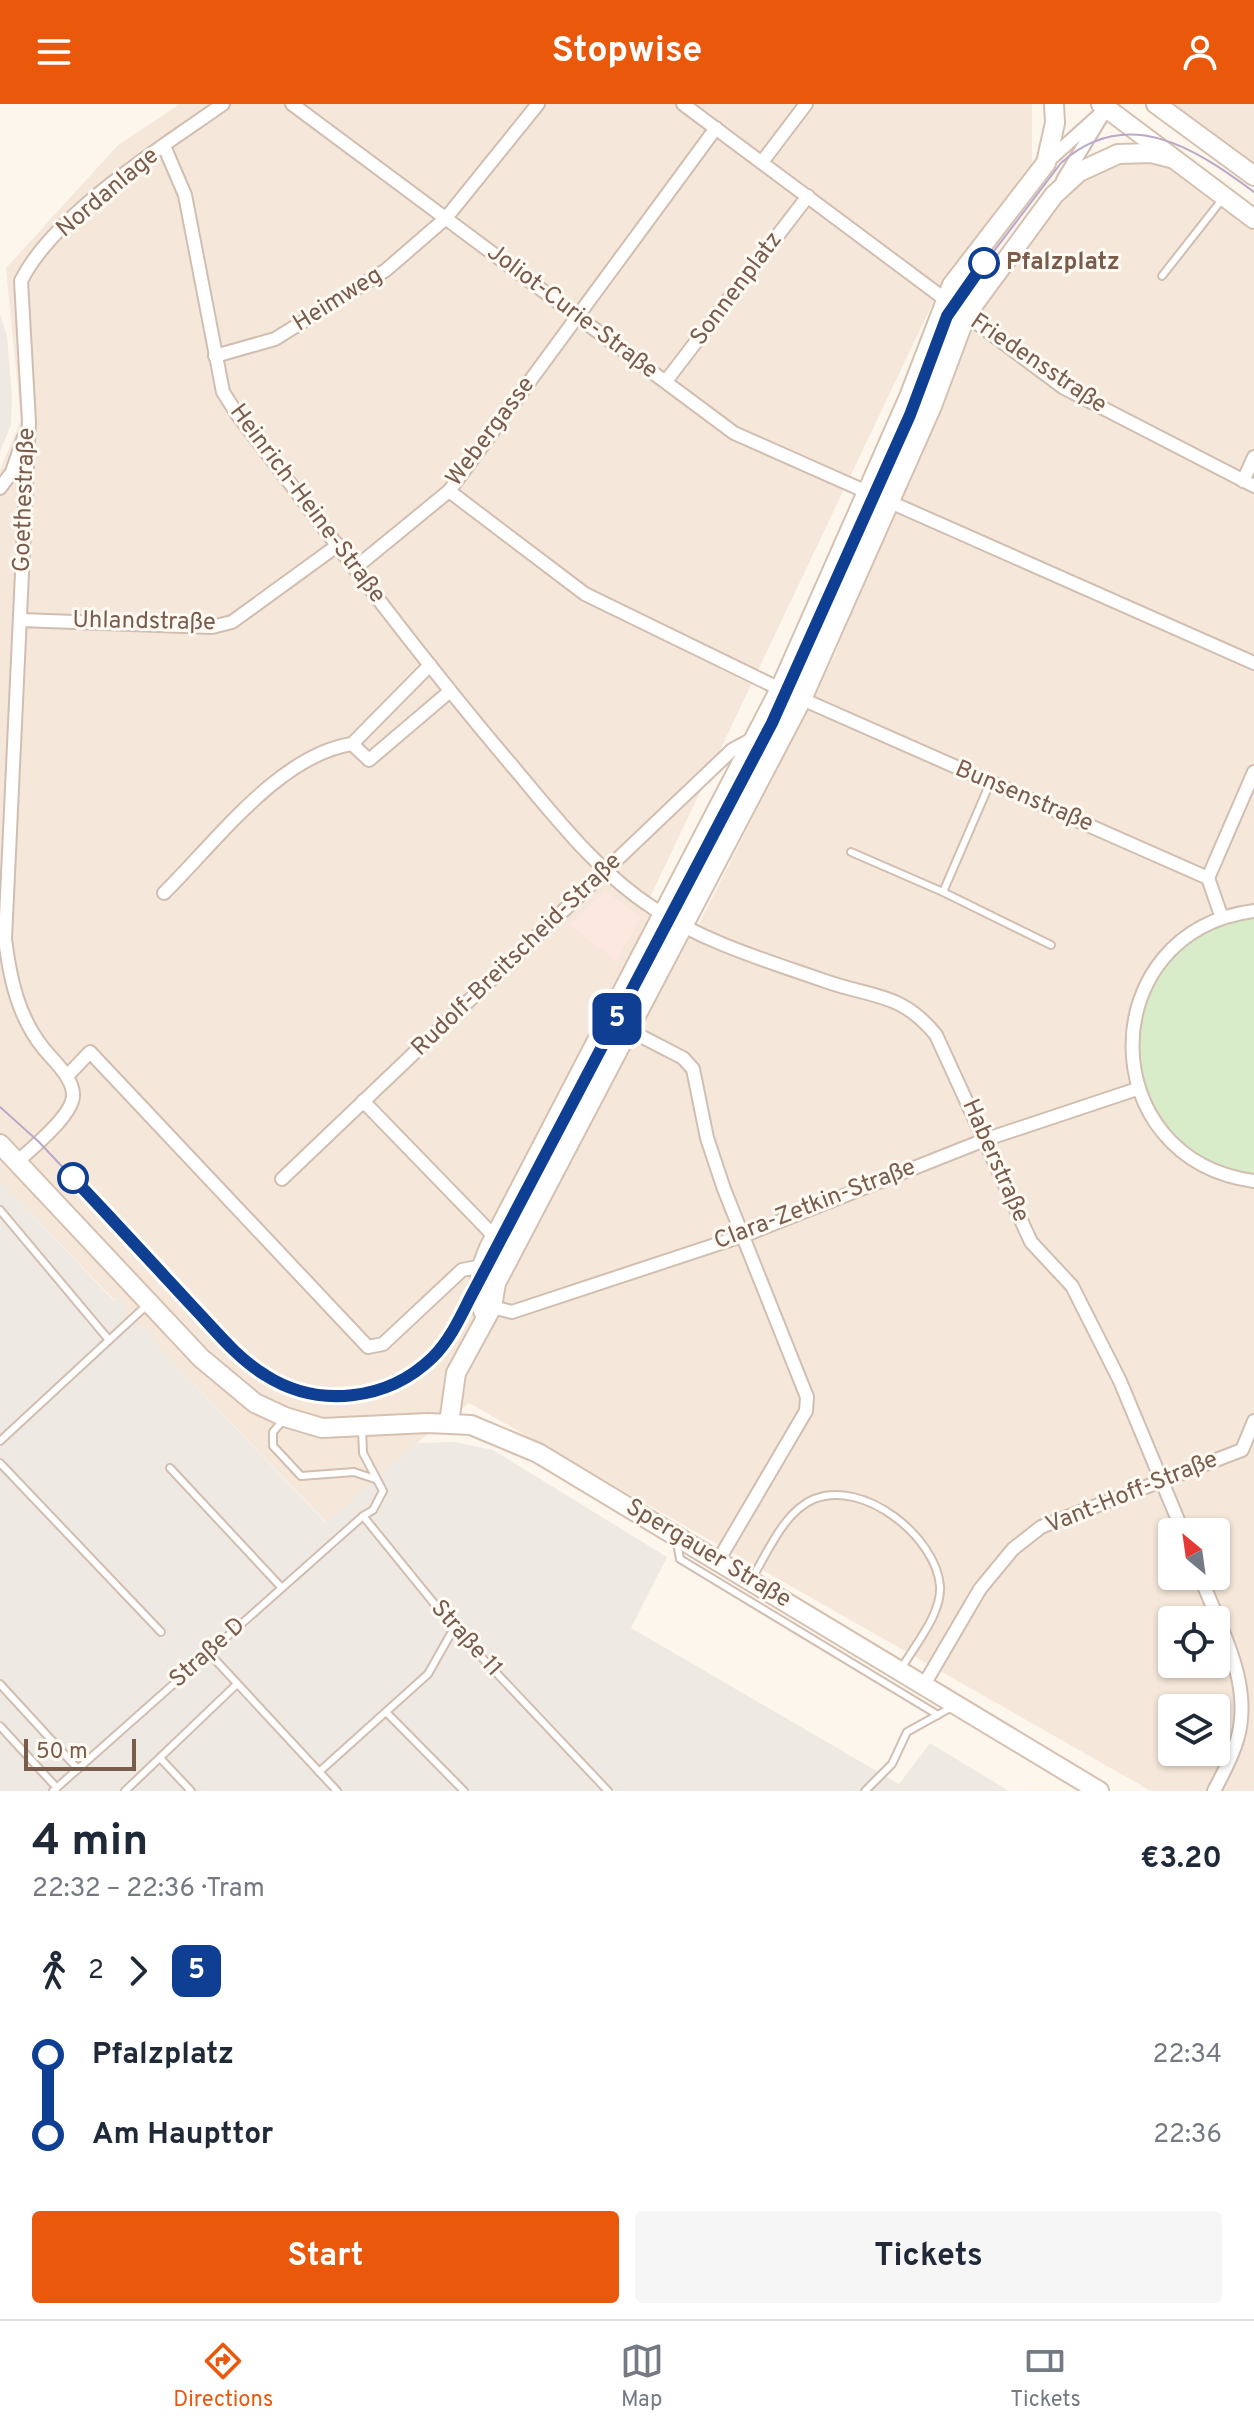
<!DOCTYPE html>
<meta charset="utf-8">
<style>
:root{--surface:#fff;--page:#f6f6f7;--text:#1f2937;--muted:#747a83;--line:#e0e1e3;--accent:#ea580c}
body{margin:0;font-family:Overpass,sans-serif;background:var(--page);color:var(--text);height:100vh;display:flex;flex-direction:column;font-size:30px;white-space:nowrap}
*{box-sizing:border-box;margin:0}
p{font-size:26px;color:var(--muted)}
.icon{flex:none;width:44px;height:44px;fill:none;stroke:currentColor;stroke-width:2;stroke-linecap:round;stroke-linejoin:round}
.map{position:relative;height:1687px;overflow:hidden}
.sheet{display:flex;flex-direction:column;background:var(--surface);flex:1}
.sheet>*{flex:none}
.badge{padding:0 16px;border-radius:12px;font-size:28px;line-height:52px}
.needle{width:52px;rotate:331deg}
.fabs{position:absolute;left:1158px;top:1414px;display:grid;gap:16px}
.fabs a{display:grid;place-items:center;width:72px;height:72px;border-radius:8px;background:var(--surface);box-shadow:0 2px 6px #0004;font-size:40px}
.scale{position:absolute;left:24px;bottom:20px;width:112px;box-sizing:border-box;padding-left:8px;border:4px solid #7a5c4d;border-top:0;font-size:22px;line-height:28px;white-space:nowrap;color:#7a5c4d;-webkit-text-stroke:6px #fffaf3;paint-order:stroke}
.map>.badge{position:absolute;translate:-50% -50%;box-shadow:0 0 0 4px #fff}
.legs{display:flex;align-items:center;gap:12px;height:88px;padding:0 32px;font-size:26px}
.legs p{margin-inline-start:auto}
.head{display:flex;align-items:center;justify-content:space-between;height:136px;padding:0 32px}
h1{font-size:44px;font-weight:700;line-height:60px}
.button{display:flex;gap:16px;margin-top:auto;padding:16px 32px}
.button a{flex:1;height:92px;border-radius:8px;background:var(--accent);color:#fff;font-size:32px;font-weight:700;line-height:92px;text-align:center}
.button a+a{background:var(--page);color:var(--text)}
ul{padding:0 32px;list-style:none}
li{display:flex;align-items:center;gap:28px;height:80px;font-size:30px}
li i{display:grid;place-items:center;width:12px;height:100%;margin:0 10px;background:currentColor}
li i::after{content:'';width:20px;height:20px;margin:-10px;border:6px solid;border-radius:50%;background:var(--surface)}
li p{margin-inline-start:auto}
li:first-child i{background:linear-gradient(#0000 50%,currentColor 0)}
li:last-child i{background:linear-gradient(currentColor 50%,#0000 0)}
header{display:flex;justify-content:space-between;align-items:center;height:104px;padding:0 32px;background:var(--accent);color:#fff;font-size:36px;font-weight:700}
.dock{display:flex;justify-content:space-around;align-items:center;height:112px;border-top:2px solid var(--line);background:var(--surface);font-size:22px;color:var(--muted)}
.dock a{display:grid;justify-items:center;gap:4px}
.dock .active{color:var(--accent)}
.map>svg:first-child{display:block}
</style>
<header><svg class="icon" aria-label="menu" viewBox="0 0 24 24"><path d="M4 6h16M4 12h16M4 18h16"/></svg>Stopwise<svg class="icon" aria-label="person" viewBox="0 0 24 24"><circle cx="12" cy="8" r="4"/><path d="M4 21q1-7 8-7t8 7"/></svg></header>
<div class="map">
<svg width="1254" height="1687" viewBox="0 0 1254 1687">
<rect width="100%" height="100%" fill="#fdf6ec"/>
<!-- residential -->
<g fill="#f5e8da" fill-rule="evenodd">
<path d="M180 0H1032V68L936 192 643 808 736 853 791 860 698 822 834 552 976 213 1063 91 1086 72 1122 60 1164 59 1254 126V1687H1151L469 1299 417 1339 327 1419 149 1233 145 1222 141 1225 122 1205 118 1193 115 1197 0 1077V366L21 316 6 164 118 41ZM1172 1428H1216V1472H1172ZM1172 1516H1216V1560H1172ZM1172 1604H1216V1648H1172Z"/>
<path d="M1174 0H1254V58L1194 14Z"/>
</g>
<!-- commercial -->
<path fill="#fde8e0" d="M605 787 641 813 616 857 570 821Z"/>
<!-- industrial -->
<g fill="#efe9e4">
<path d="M0 211 7 232 12 293 11 321 0 347Z"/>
<path d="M0 1077 114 1197 119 1193 126 1201 123 1206 141 1225 145 1222 153 1230 150 1234 326 1419 417 1339 455 1338 493 1346 667 1453 631 1524 899 1680 930 1639 1009 1687H0Z"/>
</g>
<!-- green -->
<path fill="#d8ecc9" d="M1254 807V1076L1229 1072 1173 1041 1134 966 1140 894 1188 832Z"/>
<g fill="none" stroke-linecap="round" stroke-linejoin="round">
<defs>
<g id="lane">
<path d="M1162 172 1224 93"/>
<path d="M851 748 943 788 990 679"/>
<path d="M943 788 1051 841"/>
<path d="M0 1106 109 1236"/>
<path d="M285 1314 273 1328V1342L301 1372 354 1368 375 1375"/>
<path d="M362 1325 363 1349 383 1387 373 1406 363 1412 454 1524 608 1687"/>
<path d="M0 1337 147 1201"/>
<path d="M0 1359 161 1528"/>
<path d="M170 1364 281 1483"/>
<path d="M677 1439 680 1455 938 1611"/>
<path d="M751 1476C767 1450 784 1407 814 1395 864 1375 936 1433 940 1482 942 1510 914 1542 901 1565"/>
<path d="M208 1548 337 1687"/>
<path d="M0 1580 78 1665"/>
<path d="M387 1609 464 1687"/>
<path d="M0 1622 57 1684"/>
<path d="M160 1654 191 1687"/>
<path d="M319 1668 428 1570 454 1524"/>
<path d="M53 1687 363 1412"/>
<path d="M125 1687 237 1580"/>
<path d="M865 1687 892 1660 907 1628 952 1603"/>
</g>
<g id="street">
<path d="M292 0 734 329 867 388"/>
<path d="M683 0 1064 284 1254 382"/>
<path d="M164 42 185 91 223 288 237 310C327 427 414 546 509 658 554 711 595 766 653 804 703 838 768 857 825 877 873 894 901 888 936 931L1031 1138 1072 1182 1120 1277 1183 1428"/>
<path d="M762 58 806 0"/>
<path d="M1047 58 1098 12"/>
<path d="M1063 76 1109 0"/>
<path d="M215 252 275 235 386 166 446 114 538 0"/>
<path d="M666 277 808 92"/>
<path d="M1243 377 1254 353"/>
<path d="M0 384 12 368 24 333"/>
<path d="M449 387 585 490 780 585"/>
<path d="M890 398 1254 559"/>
<path d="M355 464 449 387 716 24"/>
<path d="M20 516 212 523 232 518 338 441"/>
<path d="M802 595 1208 774 1222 814"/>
<path d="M352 640 430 561"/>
<path d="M1208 774 1254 668"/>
<path d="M164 789C215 739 279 651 352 640L369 656 449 588"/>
<path d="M1254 807C1092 828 1092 1055 1254 1077"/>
<path d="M0 834 5 835C10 875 18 913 44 945 54 957 74 975 73 992 72 1012 32 1044 17 1058"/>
<path d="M5 835 29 318 21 177C54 110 162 43 223 0"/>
<path d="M629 926 683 954 693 965 707 1034 724 1085 807 1293 806 1307 718 1457"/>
<path d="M67 972 90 948 368 1243 383 1240 462 1166 482 1162"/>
<path d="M363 997 495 1133"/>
<path d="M282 1075 732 646 756 633"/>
<path d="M492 1203 512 1208 745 1131 987 1035 1137 985"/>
<path d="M1200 1472C1220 1523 1254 1581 1237 1636 1232 1654 1222 1671 1214 1687"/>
<path d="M925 1579 980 1485 1013 1445 1041 1423 1242 1346 1254 1317"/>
</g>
<g id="secondary">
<path d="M1101 0 1254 115"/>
<path d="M1156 0 1254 72"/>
<path d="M0 1040 201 1254 255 1299 285 1313 322 1324 428 1319 471 1321 538 1349 1099 1687"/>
<path d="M483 1207 480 1167 489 1144 780 585 909 293 952 181 1046 59 1055 19 1054 0"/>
<path d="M449 1319 456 1269 492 1203 496 1179 802 595 932 302 966 211 1054 91 1079 68 1118 50 1151 49 1171 54"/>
</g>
</defs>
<!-- lane casing -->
<use href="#lane" stroke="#d1beb0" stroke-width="10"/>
<!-- street casing -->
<use href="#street" stroke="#d1beb0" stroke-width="16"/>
<!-- secondary casing -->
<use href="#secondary" stroke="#d6c0b0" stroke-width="22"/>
<!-- lane -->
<use href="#lane" stroke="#fff" stroke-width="6"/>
<!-- street -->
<use href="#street" stroke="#fff" stroke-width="12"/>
<!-- secondary -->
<use href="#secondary" stroke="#fff" stroke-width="18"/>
<!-- tram -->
<path stroke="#b9a8c9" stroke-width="2" d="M0 1003 39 1038 237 1249C308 1316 410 1304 458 1218L772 619 910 311 947 212 959 193 1061 59C1127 0 1195 44 1254 88"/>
</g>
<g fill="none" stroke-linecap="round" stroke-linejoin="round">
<defs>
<path id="line-1" d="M73 1074C114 1117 154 1161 194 1204 216 1227 237 1254 265 1271 318 1305 388 1297 433 1253 449 1237 459 1216 469 1196L772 619 910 311 947 212 984 159"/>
</defs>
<!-- line-1 casing -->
<use href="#line-1" stroke="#fff" stroke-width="18"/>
<!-- line-1 -->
<use href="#line-1" stroke="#0f3f93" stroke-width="12"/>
</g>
<!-- markers -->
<g fill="#fff" stroke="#0f3f93" stroke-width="4">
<circle cx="984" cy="159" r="14"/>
<circle cx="73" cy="1074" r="14"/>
</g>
<g text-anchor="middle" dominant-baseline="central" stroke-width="6" stroke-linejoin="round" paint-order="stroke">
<!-- street labels -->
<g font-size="24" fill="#7a5c4d" stroke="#fffaf3">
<text transform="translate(108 89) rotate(-40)">Nordanlage</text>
<text transform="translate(737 185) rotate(-53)">Sonnenplatz</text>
<text transform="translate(338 196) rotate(-32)">Heimweg</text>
<text transform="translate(572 208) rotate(37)">Joliot-Curie-Straße</text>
<text transform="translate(1038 260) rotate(34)">Friedensstraße</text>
<text transform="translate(491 328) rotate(-53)">Webergasse</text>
<text transform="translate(25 396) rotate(-88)">Goethestraße</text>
<text transform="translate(307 400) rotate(53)">Heinrich-Heine-Straße</text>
<text transform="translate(144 518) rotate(1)">Uhlandstraße</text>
<text transform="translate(1024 693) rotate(23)">Bunsenstraße</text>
<text transform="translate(517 851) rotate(-44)">Rudolf-Breitscheid-Straße</text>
<text transform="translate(995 1057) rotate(66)">Haberstraße</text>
<text transform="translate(815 1101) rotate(-21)">Clara-Zetkin-Straße</text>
<text transform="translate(1132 1389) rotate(-22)">Vant-Hoff-Straße</text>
<text transform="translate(708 1450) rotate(31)">Spergauer Straße</text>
<text transform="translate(466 1535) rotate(48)">Straße 11</text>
<text transform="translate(208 1549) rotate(-42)">Straße D</text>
</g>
<!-- stop labels -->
<g font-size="24" font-weight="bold" fill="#7a5c4d" stroke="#fffaf3" text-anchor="start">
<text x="1006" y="159">Pfalzplatz</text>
</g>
</g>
</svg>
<div class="fabs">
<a><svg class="needle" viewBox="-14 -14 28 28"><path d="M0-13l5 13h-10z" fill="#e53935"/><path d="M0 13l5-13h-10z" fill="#747a83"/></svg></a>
<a><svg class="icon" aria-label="locate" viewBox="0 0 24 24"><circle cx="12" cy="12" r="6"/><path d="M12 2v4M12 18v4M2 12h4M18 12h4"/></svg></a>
<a><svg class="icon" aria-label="layers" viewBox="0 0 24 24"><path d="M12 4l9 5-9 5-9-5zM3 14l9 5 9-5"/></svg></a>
</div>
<div class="scale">50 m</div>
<b class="badge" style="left:617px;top:915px;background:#0f3f93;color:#fff">5</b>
</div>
<section class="sheet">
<div class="head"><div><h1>4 min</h1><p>22:32 – 22:36 · Tram</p></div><b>€3.20</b></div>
<div class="legs"><svg class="icon" aria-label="walk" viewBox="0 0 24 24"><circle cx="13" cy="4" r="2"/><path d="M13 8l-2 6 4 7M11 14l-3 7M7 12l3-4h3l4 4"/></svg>2<svg class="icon" aria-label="forward" viewBox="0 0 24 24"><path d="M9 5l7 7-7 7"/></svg><b class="badge" style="background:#0f3f93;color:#fff">5</b></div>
<ul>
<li><i style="color:#0f3f93"></i><b>Pfalzplatz</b><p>22:34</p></li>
<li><i style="color:#0f3f93"></i><b>Am Haupttor</b><p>22:36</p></li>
</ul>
<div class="button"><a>Start</a><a>Tickets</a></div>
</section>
<nav class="dock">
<a class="active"><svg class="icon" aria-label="directions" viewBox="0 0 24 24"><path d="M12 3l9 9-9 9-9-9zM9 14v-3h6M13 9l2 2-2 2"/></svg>Directions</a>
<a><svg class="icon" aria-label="map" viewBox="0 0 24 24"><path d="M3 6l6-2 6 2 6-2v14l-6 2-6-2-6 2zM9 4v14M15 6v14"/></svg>Map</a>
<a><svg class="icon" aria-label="tickets" viewBox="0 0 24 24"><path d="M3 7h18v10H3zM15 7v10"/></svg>Tickets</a>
</nav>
